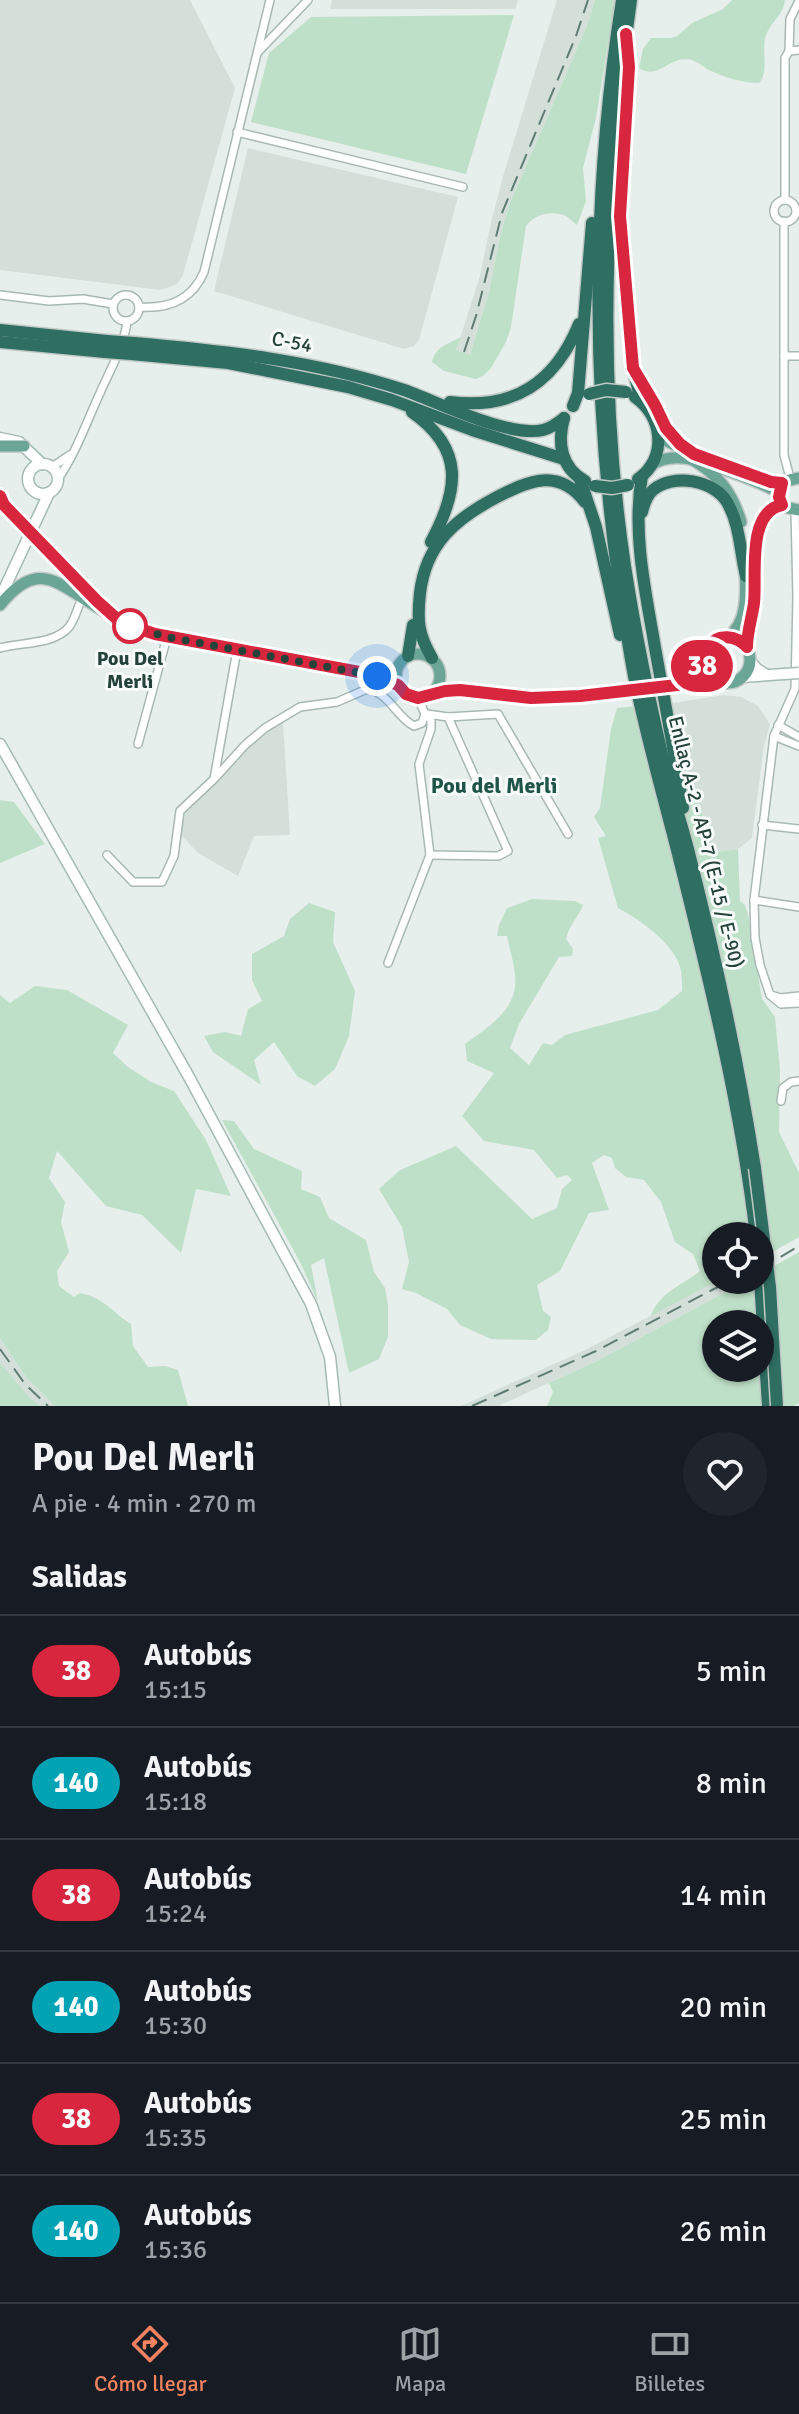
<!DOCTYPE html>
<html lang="es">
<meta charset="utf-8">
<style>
:root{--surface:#171b24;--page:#20242c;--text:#f1f3f6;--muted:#9ea1a6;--line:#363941;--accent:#f4845f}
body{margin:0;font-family:Signika,sans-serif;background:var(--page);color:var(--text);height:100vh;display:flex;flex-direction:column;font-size:30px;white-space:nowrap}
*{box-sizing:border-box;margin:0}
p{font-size:26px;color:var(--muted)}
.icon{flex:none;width:44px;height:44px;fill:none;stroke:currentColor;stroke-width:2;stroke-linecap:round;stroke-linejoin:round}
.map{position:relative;height:1406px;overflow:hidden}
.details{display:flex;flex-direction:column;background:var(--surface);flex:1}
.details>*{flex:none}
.badge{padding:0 16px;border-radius:26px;font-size:28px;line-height:52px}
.buttons{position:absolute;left:702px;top:1222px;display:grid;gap:16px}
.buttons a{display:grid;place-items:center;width:72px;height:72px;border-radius:50%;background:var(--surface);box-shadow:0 2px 6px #0004;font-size:40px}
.you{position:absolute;width:40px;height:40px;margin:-20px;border:6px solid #fff;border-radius:50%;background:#1a73e8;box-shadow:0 0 0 12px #1a73e833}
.map>.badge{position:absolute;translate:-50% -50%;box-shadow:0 0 0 4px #fff}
h2{padding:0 32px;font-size:30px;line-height:72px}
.round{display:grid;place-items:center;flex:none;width:84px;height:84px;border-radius:42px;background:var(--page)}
.overview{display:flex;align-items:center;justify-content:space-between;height:136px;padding:0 32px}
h1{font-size:38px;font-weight:700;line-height:60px}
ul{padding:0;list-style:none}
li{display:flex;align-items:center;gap:24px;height:112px;padding:0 32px;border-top:2px solid var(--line)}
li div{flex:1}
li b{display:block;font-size:30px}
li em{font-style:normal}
li .badge{min-width:88px;font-weight:700;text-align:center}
.tabs{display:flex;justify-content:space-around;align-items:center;height:112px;border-top:2px solid var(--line);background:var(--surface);font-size:22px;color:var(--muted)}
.tabs a{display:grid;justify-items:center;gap:4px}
.tabs .current{color:var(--accent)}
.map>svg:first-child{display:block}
</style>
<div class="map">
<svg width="799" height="1406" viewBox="0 0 799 1406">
<rect width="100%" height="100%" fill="#e6efeb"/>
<!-- built -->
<g fill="#d4dfda">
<path d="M0 0H190L235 88 183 275 177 284 161 290 0 270Z"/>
<path d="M332 0H518L515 9H330Z"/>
<path d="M557 0H595L586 28 510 203 501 232 489 292 470 355 456 351 480 276 491 222 504 173Z"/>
<path d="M248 148 458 197 419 340 414 346 404 349 214 291Z"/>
<path d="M724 695 741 697 758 706 770 724 764 746 752 838 738 849 713 853 702 812 681 753 673 703Z"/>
<path d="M283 722 290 835 254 836 238 876 198 853 180 834 186 812 257 737Z"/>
<path d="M719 1280H748L597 1361 498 1406H461L585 1350Z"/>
<path d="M0 1338 26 1377 55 1406H40L29 1397 0 1363Z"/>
</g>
<!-- green -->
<g fill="#bfe0c8" fill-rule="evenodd">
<path d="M595 0H615L596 118 583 168 586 201 577 225C573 222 570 219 566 216 552 210 535 214 526 226L511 327 506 342 491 368 484 375 476 379 444 371 432 362C435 347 448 344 461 337L456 350 470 355 489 292 501 232 510 203 586 28Z"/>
<path d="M732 0H785C784 15 768 24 765 39 762 54 769 72 759 83 743 83 723 77 709 70 702 66 695 59 686 59 668 59 656 80 639 68L643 49 651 38H671L677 36 692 23 723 9Z"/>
<path d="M514 15 466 174 251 122 269 53 311 17Z"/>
<path d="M673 703 681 753 702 813 713 853 738 849 740 901 745 905 748 914 762 999 775 1017 780 1070 779 1132 799 1173V1237L760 1259V1236H716V1280H719L651 1316C658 1293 683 1285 700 1271L693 1254 675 1242 661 1202 644 1180 626 1177 615 1168 612 1158 604 1155 592 1163 609 1210 589 1213 560 1271 537 1285 543 1311 551 1317 548 1330 536 1340 491 1339 460 1325 447 1309 416 1293 402 1289 409 1262 402 1227 379 1189 400 1170 456 1146 532 1219 557 1208 562 1189 572 1180 567 1175 557 1178 534 1150 484 1141 462 1116 494 1073 467 1061 465 1044C484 1030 512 1013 515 987 517 971 510 952 507 936H497L499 925 507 908 532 899 575 901 583 905C578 918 569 925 566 939L573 949 572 956 559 957 519 1024 510 1048 529 1065 543 1043 552 1045 565 1035 658 1010 682 991C682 985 682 978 681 971 677 945 639 919 618 908L598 838 606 836 594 817 600 808 611 729 617 708Z"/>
<path d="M0 800 14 802 45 844 0 863Z"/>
<path d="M309 903 335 912 333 942 355 991 349 1036 335 1069 315 1086 297 1076 274 1042 254 1060 261 1085 213 1052 204 1036 225 1032 241 1036 248 1009 262 1001 252 980V954L284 936 290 919Z"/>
<path d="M35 986 67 990 128 1025 113 1053 128 1067 151 1082 174 1091 206 1140 231 1196 196 1189 181 1253 142 1215 106 1206 57 1151 49 1178 65 1202 61 1222 69 1252 57 1271 59 1286 74 1297 80 1293C103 1297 112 1312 131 1324L133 1346 148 1367 165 1366 178 1370 188 1406H55L26 1377 0 1338V995L10 1003Z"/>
<path d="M222 1120 234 1121 254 1149 302 1171 301 1189 320 1197 329 1218 366 1240 374 1272 385 1288 388 1305V1337L379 1359 349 1373 324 1258 311 1265 318 1302 300 1262Z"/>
<path d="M799 1252V1403L794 1406H547L553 1392 549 1383 597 1361 748 1280H760V1274ZM716 1324H760V1368H716Z"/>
<path d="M0 1363 29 1397 40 1406H0Z"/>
</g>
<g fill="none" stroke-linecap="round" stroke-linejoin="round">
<defs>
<g id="street">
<path d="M789 51 790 19 799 1"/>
<path d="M258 52 308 0"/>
<path d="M237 132 463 187"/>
<path d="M785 200V58L789 51 799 50"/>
<circle cx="785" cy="211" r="11"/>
<path d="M784 221V455L790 478"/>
<circle cx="126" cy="308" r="13"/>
<path d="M0 295 49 301 83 299 113 304"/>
<path d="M139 307C169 309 192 300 204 272L270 0"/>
<path d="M784 356H799"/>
<path d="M52 467 70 455"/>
<path d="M58 479C76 453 87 421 100 393 110 370 124 346 127 322"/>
<path d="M795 511 797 597 795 689 774 736 754 900 755 938 760 965 770 995 781 1004 799 1003"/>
<path d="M0 648C21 642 54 645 69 627 76 618 77 607 83 597"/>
<path d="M427 714 448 717 498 714 568 834"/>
<path d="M778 725 799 737"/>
<path d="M774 736 799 746"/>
<path d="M138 744 167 637"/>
<path d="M216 777 245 745 265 728 300 707 337 702 367 689C390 693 395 716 414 726L422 723 425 714"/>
<path d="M762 825 799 829"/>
<path d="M107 855 133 882H162L174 856 180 811 214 779 237 650"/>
<path d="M430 855 498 856 508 851 448 717"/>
<path d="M754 900 799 907"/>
<path d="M388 963 430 855 419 764 431 729V720L425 714 418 698"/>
<path d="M770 995 781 998 799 996"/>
<path d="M781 1101 783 1088 791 1082 799 1081"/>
</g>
<g id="secondary">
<path d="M0 438 19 442 42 464"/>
<circle cx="43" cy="479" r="15"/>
<path d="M0 598 49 493"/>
<path d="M750 661 757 669 767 675"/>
<path d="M742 677 784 674"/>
<path d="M0 744 189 1077 311 1304 330 1357 335 1406"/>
</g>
<g id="primary">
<path d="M658 434 665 440 685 450"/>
<path d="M0 446H24"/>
<path d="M691 459C718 474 732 492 741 522"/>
<path d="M651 465C661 459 671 457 682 458 700 459 764 483 779 493"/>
<path d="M799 478 785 481C778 489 777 499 784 507L799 510"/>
<path d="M0 500 22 523"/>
<path d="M40 543 94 598"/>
<path d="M0 605C38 558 57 583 97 607 120 621 142 631 167 637L370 674 398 685"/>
<path d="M728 637C749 622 746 589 745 567"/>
<circle cx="727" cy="660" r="23"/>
<path d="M747 647C747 632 751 618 754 603 757 577 746 512 782 505"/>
<circle cx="418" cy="676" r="22"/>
<path d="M664 687 701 680H717"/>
<path d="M431 694 460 690 531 698 619 692"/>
</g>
<g id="highway">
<path d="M622 0C591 195 591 388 619 583 624 614 628 646 634 676 646 736 663 795 678 854 709 979 741 1107 756 1236"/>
<path d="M631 0C605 185 597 380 625 566 636 637 651 709 668 779 674 802 682 825 688 849 715 954 738 1060 755 1168"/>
<path d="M629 73 620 216 633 368 641 401"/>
<path d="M0 330 107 341"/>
<path d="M0 342 105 352"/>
<path d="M134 343C226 351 316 361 404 390 438 402 509 438 543 430 551 428 558 423 564 418"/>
<path d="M131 354 228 363 348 387 392 400 472 430 564 459"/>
<path d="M635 397C663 416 668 458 638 479"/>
<path d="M450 402C514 410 555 383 579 324"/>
<path d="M573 406 578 393 592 223"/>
<path d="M412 412C465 449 459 490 431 542"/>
<path d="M659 412C668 431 677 442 694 454"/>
<path d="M564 418C557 443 561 468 585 481"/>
<path d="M642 476C633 526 643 580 652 630 662 689 674 748 683 808"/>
<path d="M580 479 596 527 620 635"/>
<path d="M642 512C644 504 647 495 653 490 673 473 714 480 727 502 740 524 740 552 746 576"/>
<path d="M408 656 413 625"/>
<path d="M432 658C418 634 417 621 420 593 426 544 455 519 497 497 530 480 559 468 585 502"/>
<path d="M760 1280 768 1406"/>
</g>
</defs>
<!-- street casing -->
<use href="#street" stroke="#a8b8b2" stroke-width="10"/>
<!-- secondary casing -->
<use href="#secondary" stroke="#a4bbb3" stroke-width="13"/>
<!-- primary casing -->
<use href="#primary" stroke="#c2cac8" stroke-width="14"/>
<!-- highway casing -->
<use href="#highway" stroke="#c2cac8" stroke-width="15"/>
<!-- street -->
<use href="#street" stroke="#fff" stroke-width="7"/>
<!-- secondary -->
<use href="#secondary" stroke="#fff" stroke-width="10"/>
<!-- primary -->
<use href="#primary" stroke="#6aa596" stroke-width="11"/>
<!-- highway -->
<use href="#highway" stroke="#2f6f62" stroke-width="12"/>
<!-- rail -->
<g stroke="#5f7d75" stroke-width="2" stroke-dasharray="16 8" stroke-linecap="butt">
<path d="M464 352 476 316 502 213 576 36 588 0"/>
<path d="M760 1269 799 1246"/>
<path d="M0 1349 25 1384 48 1406"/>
<path d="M472 1406 596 1351 731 1280"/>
</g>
<defs>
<path id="secondary-bridge" d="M784 674 799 673"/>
<g id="primary-bridge">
<path d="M22 523 40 543"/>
<path d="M619 692 664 687"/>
</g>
<g id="highway-bridge">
<path d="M107 341 134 343"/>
<path d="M105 352 131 354"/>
<path d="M589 394 606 390 626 392"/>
<path d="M595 486 612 488 628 485"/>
<path d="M755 1168 770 1287 777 1406"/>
</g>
</defs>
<!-- secondary-bridge casing -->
<use href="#secondary-bridge" stroke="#a4bbb3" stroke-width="13" stroke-linecap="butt"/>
<!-- primary-bridge casing -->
<use href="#primary-bridge" stroke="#c2cac8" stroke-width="14" stroke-linecap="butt"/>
<!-- highway-bridge casing -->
<use href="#highway-bridge" stroke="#c2cac8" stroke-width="15" stroke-linecap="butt"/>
<!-- secondary-bridge -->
<use href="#secondary-bridge" stroke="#fff" stroke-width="10"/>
<!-- primary-bridge -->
<use href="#primary-bridge" stroke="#6aa596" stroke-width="11"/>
<!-- highway-bridge -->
<use href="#highway-bridge" stroke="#2f6f62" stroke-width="12"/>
</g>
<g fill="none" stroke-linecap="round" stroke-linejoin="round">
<defs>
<path id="line" d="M0 496 4 505 97 601 117 619 131 626 155 634 370 674 398 685 406 694 418 698 445 691 460 690 531 698 580 696 686 684C692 678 699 673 703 665 706 659 705 652 708 647 718 632 737 636 747 647 747 632 752 618 754 603 757 577 746 512 782 505L779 497 782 483 771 482 694 454 680 444 666 428 655 405 633 368 620 216 629 67 626 34"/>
</defs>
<!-- line casing -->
<use href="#line" stroke="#fff" stroke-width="18"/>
<!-- line -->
<use href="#line" stroke="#d7263d" stroke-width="12"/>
<!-- walk -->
<path stroke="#24423a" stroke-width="8" stroke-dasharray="0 14.4" d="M130 626 167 637 377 676"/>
</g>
<!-- markers -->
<circle fill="#fff" stroke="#d7263d" stroke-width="4" cx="130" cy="626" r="16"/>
<g text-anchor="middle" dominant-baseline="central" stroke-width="6" stroke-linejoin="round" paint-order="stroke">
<!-- street labels -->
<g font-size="20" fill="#24423a" stroke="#f7fbf9">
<text transform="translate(292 342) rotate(11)">C-54</text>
<text transform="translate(706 842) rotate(76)">Enllaç A-2 - AP-7 (E-15 / E-90)</text>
</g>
<!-- stop labels -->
<g font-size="20" font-weight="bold" fill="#24423a" stroke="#f7fbf9">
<text x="130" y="658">Pou Del<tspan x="130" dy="23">Merli</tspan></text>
</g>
<!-- neighbourhood labels -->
<g font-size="22" font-weight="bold" fill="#1f5548" stroke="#f7fbf9">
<text x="494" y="785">Pou del Merli</text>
</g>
</g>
</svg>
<div class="buttons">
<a><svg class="icon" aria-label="locate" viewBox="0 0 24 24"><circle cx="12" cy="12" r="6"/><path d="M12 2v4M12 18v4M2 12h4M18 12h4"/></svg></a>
<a><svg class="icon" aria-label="layers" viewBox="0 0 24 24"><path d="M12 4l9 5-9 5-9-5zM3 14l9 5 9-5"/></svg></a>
</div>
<div class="you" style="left:377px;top:676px"></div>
<b class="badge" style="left:702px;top:666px;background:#d7263d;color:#fff">38</b>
</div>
<section class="details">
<div class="overview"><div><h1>Pou Del Merli</h1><p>A pie · 4 min · 270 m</p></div><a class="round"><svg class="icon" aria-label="heart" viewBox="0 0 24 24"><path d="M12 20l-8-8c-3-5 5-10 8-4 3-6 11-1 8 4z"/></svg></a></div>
<h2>Salidas</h2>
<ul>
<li><span class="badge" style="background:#d7263d;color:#fff">38</span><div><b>Autobús</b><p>15:15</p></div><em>5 min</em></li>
<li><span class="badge" style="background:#00a3b4;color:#fff">140</span><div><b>Autobús</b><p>15:18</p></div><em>8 min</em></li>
<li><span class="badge" style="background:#d7263d;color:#fff">38</span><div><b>Autobús</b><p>15:24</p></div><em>14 min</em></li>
<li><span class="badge" style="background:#00a3b4;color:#fff">140</span><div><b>Autobús</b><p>15:30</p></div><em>20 min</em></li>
<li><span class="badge" style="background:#d7263d;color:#fff">38</span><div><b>Autobús</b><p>15:35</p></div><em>25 min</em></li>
<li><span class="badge" style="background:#00a3b4;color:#fff">140</span><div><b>Autobús</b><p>15:36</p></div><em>26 min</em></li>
</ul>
</section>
<nav class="tabs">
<a class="current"><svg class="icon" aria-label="directions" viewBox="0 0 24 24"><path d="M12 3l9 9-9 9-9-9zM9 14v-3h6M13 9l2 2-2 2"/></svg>Cómo llegar</a>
<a><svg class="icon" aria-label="map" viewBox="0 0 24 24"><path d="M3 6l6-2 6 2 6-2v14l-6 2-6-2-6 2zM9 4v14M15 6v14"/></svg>Mapa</a>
<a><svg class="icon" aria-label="tickets" viewBox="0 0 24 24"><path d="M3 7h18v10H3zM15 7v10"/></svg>Billetes</a>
</nav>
